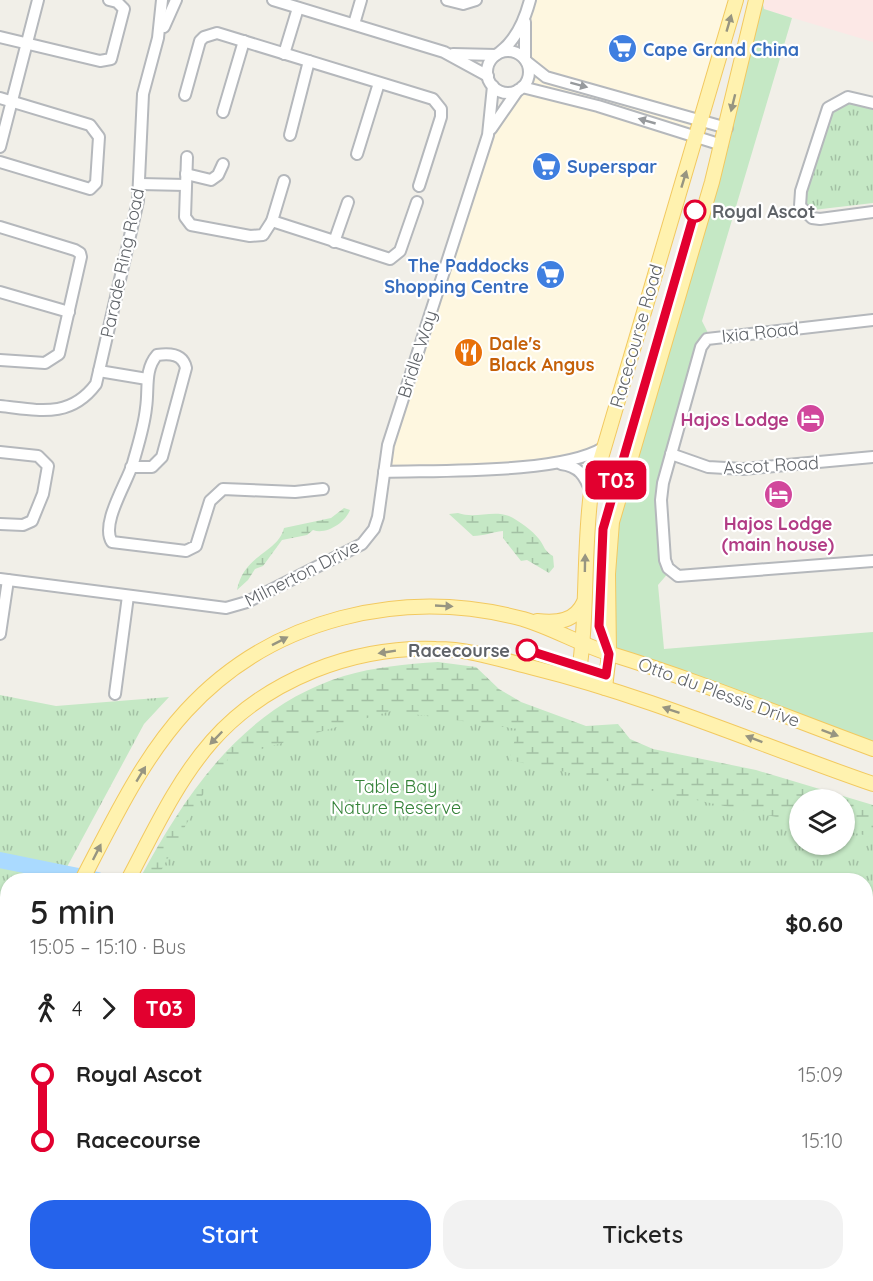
<!DOCTYPE html>
<meta charset="utf-8">
<style>
:root{--surface:#fff;--page:#f2f2f2;--text:#222;--muted:#767676;--accent:#2563eb}
body{margin:0;font-family:Quicksand,sans-serif;background:var(--page);color:var(--text);height:100vh;display:flex;flex-direction:column;font-size:22px;white-space:nowrap}
*{box-sizing:border-box;margin:0}
p{font-size:20px;color:var(--muted)}
.icon{flex:none;width:33px;height:33px;fill:none;stroke:currentColor;stroke-width:2;stroke-linecap:round;stroke-linejoin:round}
.map{position:relative;flex:1;overflow:hidden}
.details{position:absolute;left:0px;top:873px;width:873px;height:408px;display:flex;flex-direction:column;background:var(--surface);border-radius:24px 24px 0 0;box-shadow:0 2px 4px #0004}
.details>*{flex:none}
.badge{padding:0 12px;border-radius:9px;font-size:21px;line-height:39px}
.controls{position:absolute;left:789px;top:789px;display:grid;gap:12px}
.controls a{display:grid;place-items:center;width:66px;height:66px;border-radius:50%;background:var(--surface);box-shadow:0 2px 4px #0004;font-size:30px}
.map>.badge{position:absolute;translate:-50% -50%;box-shadow:0 0 0 3px #fff}
.legs{display:flex;align-items:center;gap:9px;height:66px;padding:0 30px;font-size:20px}
.legs p{margin-inline-start:auto}
.headline{display:flex;align-items:center;justify-content:space-between;height:102px;padding:0 30px}
h1{font-size:33px;font-weight:600;line-height:45px}
.action{display:flex;gap:12px;margin-top:auto;padding:12px 30px}
.action a{flex:1;height:69px;border-radius:24px;background:var(--accent);color:#fff;font-size:24px;font-weight:600;line-height:69px;text-align:center}
.action a+a{background:var(--page);color:var(--text)}
ul{padding:0 30px;list-style:none}
li{display:flex;align-items:center;gap:21px;height:66px;font-size:22px}
li i{display:grid;place-items:center;width:9px;height:100%;margin:0 8px;background:currentColor}
li i::after{content:'';width:15px;height:15px;margin:-8px;border:4px solid;border-radius:50%;background:var(--surface)}
li p{margin-inline-start:auto}
li:first-child i{background:linear-gradient(#0000 50%,currentColor 0)}
li:last-child i{background:linear-gradient(currentColor 50%,#0000 0)}
.map>svg:first-child{display:block}
</style>
<div class="map">
<svg width="873" height="1281" viewBox="0 0 873 1281">
<defs>
<pattern id="wetland-marsh" width="20" height="14" patternUnits="userSpaceOnUse" patternTransform="scale(1.5)"><rect width="20" height="14" fill="#c5e8c5"/><path d="M1 5h8M5 5V1M11 12h8M15 12V8" fill="none" stroke="#a3c0a4"/></pattern>
<pattern id="park-tufts" width="24" height="20" patternUnits="userSpaceOnUse" patternTransform="scale(1.5)"><rect width="24" height="20" fill="#c5e8c5"/><path d="M3 7l-1-3M5 7V3M7 7l1-3M15 17l-1-3M17 17v-4M19 17l1-3" fill="none" stroke="#a3c0a4"/></pattern>
</defs>
<rect width="100%" height="100%" fill="#f1efe8"/>
<!-- commercial -->
<path fill="#fef7e0" d="M530 0H736L603 448 582 458 384 472 488 135 528 79 529 71 525 59Z"/>
<!-- medical -->
<path fill="#fce8e6" d="M765 0H873V42L763 9Z"/>
<!-- grass -->
<path fill="#c5e8c5" d="M762 0 764 9 792 18 702 321 710 337 707 339 663 483 670 571 658 585 664 649 873 632V749L609 654 610 543Z"/>
<!-- wetland -->
<g fill="url(#wetland-marsh)" fill-rule="evenodd">
<path d="M344 508 350 510C345 523 326 535 313 530L307 535 282 540 263 566 255 569 248 580 237 590C244 554 278 553 284 528L331 518Z"/>
<path d="M458 513C475 519 492 510 509 516 518 520 533 531 539 539 545 547 544 551 553 556L554 567 549 573 527 560 521 561 503 538V531C492 532 484 536 473 536L449 514Z"/>
<path d="M438 662 476 667 499 689 521 702 586 726 618 724 630 739 653 749 756 770 873 805V1098L866 1097V880H139C186 793 243 707 344 676 374 667 406 664 438 662ZM800 800H844V844H800Z"/>
<path d="M7 1151 8 1274H866L873 1281H0V1164Z"/>
</g>
<!-- park -->
<g fill="url(#park-tufts)">
<path d="M846 101 873 110V203L813 210 805 202 829 112Z"/>
<path d="M0 695 56 706 169 697 144 724 60 880H8L7 978 0 992Z"/>
<path d="M391 711 518 729 509 760 799 822 800 844H844L845 831 873 837V1281H149L133 1274H866V880H156L200 799 228 759Z"/>
<path d="M7 1155 8 1216H7L0 1212V1168Z"/>
</g>
<g fill="none" stroke-linecap="round" stroke-linejoin="round">
<!-- river -->
<g stroke="#aadaff" stroke-width="16">
<path d="M0 860 98 880"/>
<path d="M866 1103 873 1104"/>
</g>
<defs>
<g id="minor">
<path d="M273 0 444 52 488 76"/>
<path d="M447 0 463 4 476 0"/>
<path d="M525 22V59"/>
<path d="M354 24 361 0"/>
<path d="M164 27 176 0"/>
<path d="M0 37 100 61 111 59 124 9 117 2 109 0"/>
<circle cx="508" cy="72" r="21"/>
<path d="M500 52C516 40 525 19 530 0"/>
<path d="M284 54 298 8"/>
<path d="M453 54 496 55"/>
<path d="M527 62 546 77 727 128"/>
<path d="M522 87 598 106 722 145"/>
<path d="M185 95 200 41 204 37 217 33 433 99 441 109V117L419 186"/>
<path d="M0 98 90 125 99 137 96 183 90 189 0 162"/>
<path d="M873 103 848 97 828 108 801 191 800 206 812 218 820 219 873 212"/>
<path d="M223 112 244 41"/>
<path d="M491 129 518 90"/>
<path d="M290 135 309 61"/>
<path d="M0 147 38 0"/>
<path d="M357 154 379 83"/>
<path d="M187 157 185 217 191 225 250 236 263 235 272 221 284 181"/>
<path d="M186 174 211 180 218 175 223 164"/>
<path d="M140 184 186 185"/>
<path d="M272 221 390 259 400 251 417 202"/>
<path d="M0 227 75 250 80 253 81 257 59 354 45 363 0 360"/>
<path d="M334 242 348 202"/>
<path d="M0 292 69 312"/>
<path d="M873 320 707 339 701 347 663 483 661 500 665 560 668 568 678 576 873 561"/>
<path d="M99 371 147 379"/>
<path d="M0 406C38 410 70 419 96 384L138 201 143 94 158 38 162 0"/>
<path d="M0 452 38 456 48 466 43 494 32 521 23 525 0 524"/>
<path d="M671 454 708 467 743 469 873 457"/>
<path d="M561 464C579 466 585 476 591 492"/>
<path d="M131 467H152L162 457 186 368C183 354 170 353 157 355 144 370 149 389 146 408 144 427 138 445 133 463 127 483 100 524 112 542L186 551 196 546 210 501 223 489 295 492 323 489"/>
<path d="M384 472C438 470 560 474 603 448"/>
<path d="M0 579 226 608 247 602 362 544 374 529 378 517 388 445 488 135 493 86"/>
<path d="M0 634 8 580"/>
<path d="M115 694 128 596"/>
</g>
<g id="major">
<path d="M537 621C557 623 575 622 584 602"/>
<path d="M578 679C588 617 583 554 591 492L736 0"/>
<path d="M605 688 609 654 608 574 612 522 712 182 756 0"/>
<path d="M82 880C112 823 141 760 186 711 271 618 402 587 523 619 553 628 581 645 611 654 699 681 786 717 873 749"/>
<path d="M128 880C153 833 176 782 212 741 267 679 354 646 436 649 470 649 502 660 534 668 651 697 760 745 873 784"/>
<path d="M0 1040 8 1026"/>
<path d="M0 1118 8 1105"/>
</g>
</defs>
<!-- minor casing -->
<use href="#minor" stroke="#b5b8bc" stroke-width="14"/>
<!-- major casing -->
<use href="#major" stroke="#f2c960" stroke-width="16"/>
<!-- minor -->
<use href="#minor" stroke="#fff" stroke-width="10"/>
<!-- major -->
<use href="#major" stroke="#fff2af" stroke-width="14"/>
</g>
<!-- one-way arrows -->
<defs><path id="oneway-solid" d="M-6-.8H1V-3.2L6.5 0L1 3.2V.8H-6Z" transform="scale(1.5)"/></defs>
<g fill="#979581">
<use href="#oneway-solid" transform="translate(729 23) rotate(-74)"/>
<use href="#oneway-solid" transform="translate(733 103) rotate(104)"/>
<use href="#oneway-solid" transform="translate(684 179) rotate(-73)"/>
<use href="#oneway-solid" transform="translate(585 563) rotate(-89)"/>
<use href="#oneway-solid" transform="translate(444 606) rotate(3)"/>
<use href="#oneway-solid" transform="translate(280 641) rotate(-27)"/>
<use href="#oneway-solid" transform="translate(387 652) rotate(171)"/>
<use href="#oneway-solid" transform="translate(671 710) rotate(-161)"/>
<use href="#oneway-solid" transform="translate(830 733) rotate(20)"/>
<use href="#oneway-solid" transform="translate(216 738) rotate(134)"/>
<use href="#oneway-solid" transform="translate(754 739) rotate(-159)"/>
<use href="#oneway-solid" transform="translate(141 774) rotate(-59)"/>
<use href="#oneway-solid" transform="translate(97 852) rotate(-63)"/>
</g>
<g fill="#979a9d">
<use href="#oneway-solid" transform="translate(579 85) rotate(15)"/>
<use href="#oneway-solid" transform="translate(647 121) rotate(-164)"/>
</g>
<g fill="none" stroke-linecap="round" stroke-linejoin="round">
<defs>
<path id="line-1" d="M527 650 606 675 609 654 599 626 603 529 695 211"/>
</defs>
<!-- line-1 casing -->
<use href="#line-1" stroke="#fff" stroke-width="14"/>
<!-- line-1 -->
<use href="#line-1" stroke="#e2002f" stroke-width="9"/>
</g>
<!-- icons -->
<defs>
<symbol id="supermarket-disc" viewBox="-11 -11 22 22"><circle r="9.5" fill="#3f7fe0" stroke="#fff"/><path d="M-6-5.5h2.5l.6 2H6L4.5 2H-2.5L-4.4-4H-6ZM-1.5 3.2a1.3 1.3 0 1 0 .1 0ZM3 3.2a1.3 1.3 0 1 0 .1 0Z" fill="#fff"/></symbol>
<symbol id="restaurant-disc" viewBox="-11 -11 22 22"><circle r="9.5" fill="#e8710a" stroke="#fff"/><path d="M-5-6h1v4h1v-4h1v4h1v-4h1v5L-1.5 .5V6h-2V.5L-5-1ZM5-6V6H3V1.5H1.5Q1.5-4 5-6Z" fill="#fff"/></symbol>
<symbol id="hotel-disc" viewBox="-11 -11 22 22"><circle r="9.5" fill="#d1479c" stroke="#fff"/><path d="M-6-4.5h1.5V1H6V5H4.5V3h-9V5H-6ZM-4 0a1.8 1.8 0 1 1 3.6 0ZM.5 0V-2.5h3Q6-2.5 6 0Z" fill="#fff"/></symbol>
</defs>
<g fill-rule="evenodd">
<use href="#supermarket-disc" x="606" y="32" width="33" height="33"/>
<use href="#supermarket-disc" x="530" y="150" width="33" height="33"/>
<use href="#supermarket-disc" x="534" y="258" width="33" height="33"/>
<use href="#restaurant-disc" x="452" y="336" width="33" height="33"/>
<use href="#hotel-disc" x="794" y="402" width="33" height="33"/>
<use href="#hotel-disc" x="762" y="478" width="33" height="33"/>
</g>
<!-- markers -->
<g fill="#fff" stroke="#e2002f" stroke-width="3">
<circle cx="695" cy="211" r="10"/>
<circle cx="527" cy="650" r="10"/>
</g>
<g text-anchor="middle" dominant-baseline="central" stroke-width="4.5" stroke-linejoin="round" paint-order="stroke">
<!-- shop labels -->
<g font-size="18" font-weight="bold" fill="#366cbe" stroke="#fff" text-anchor="start">
<text x="643" y="49">Cape Grand China</text>
<text x="567" y="166">Superspar</text>
<text x="529" y="265" text-anchor="end">The Paddocks<tspan x="529" dy="21">Shopping Centre</tspan></text>
</g>
<!-- stop labels -->
<g font-size="18" font-weight="bold" fill="#5f6368" stroke="#fff" text-anchor="start">
<text x="712" y="211">Royal Ascot</text>
<text x="510" y="650" text-anchor="end">Racecourse</text>
</g>
<!-- street labels -->
<g font-size="18" fill="#5f6368" stroke="#fff">
<text transform="translate(122 263) rotate(-78)">Parade Ring Road</text>
<text transform="translate(760 332) rotate(-6)">Ixia Road</text>
<text transform="translate(636 336) rotate(-74)">Racecourse Road</text>
<text transform="translate(417 354) rotate(-72)">Bridle Way</text>
<text transform="translate(771 465) rotate(-3)">Ascot Road</text>
<text transform="translate(302 573) rotate(-27)">Milnerton Drive</text>
<text transform="translate(719 692) rotate(20)">Otto du Plessis Drive</text>
</g>
<!-- food labels -->
<g font-size="18" font-weight="bold" fill="#c56008" stroke="#fff" text-anchor="start">
<text x="489" y="343">Dale's<tspan x="489" dy="21">Black Angus</tspan></text>
</g>
<!-- hotel labels -->
<g font-size="18" font-weight="bold" fill="#b23c85" stroke="#fff" text-anchor="end">
<text x="789" y="419">Hajos Lodge</text>
<text x="778" y="523" text-anchor="middle">Hajos Lodge<tspan x="778" dy="21">(main house)</tspan></text>
</g>
<!-- park labels -->
<g font-size="18" fill="#348238" stroke="#fff">
<text x="396" y="786">Table Bay<tspan x="396" dy="21">Nature Reserve</tspan></text>
</g>
</g>
</svg>
<div class="controls">
<a><svg class="icon" aria-label="layers" viewBox="0 0 24 24"><path d="M12 4l9 5-9 5-9-5zM3 14l9 5 9-5"/></svg></a>
</div>
<b class="badge" style="left:616px;top:480px;background:#e2002f;color:#fff">T03</b>
<section class="details">
<div class="headline"><div><h1>5 min</h1><p>15:05 – 15:10 · Bus</p></div><b>$0.60</b></div>
<div class="legs"><svg class="icon" aria-label="walk" viewBox="0 0 24 24"><circle cx="13" cy="4" r="2"/><path d="M13 8l-2 6 4 7M11 14l-3 7M7 12l3-4h3l4 4"/></svg>4<svg class="icon" aria-label="forward" viewBox="0 0 24 24"><path d="M9 5l7 7-7 7"/></svg><b class="badge" style="background:#e2002f;color:#fff">T03</b></div>
<ul>
<li><i style="color:#e2002f"></i><b>Royal Ascot</b><p>15:09</p></li>
<li><i style="color:#e2002f"></i><b>Racecourse</b><p>15:10</p></li>
</ul>
<div class="action"><a>Start</a><a>Tickets</a></div>
</section>
</div>
